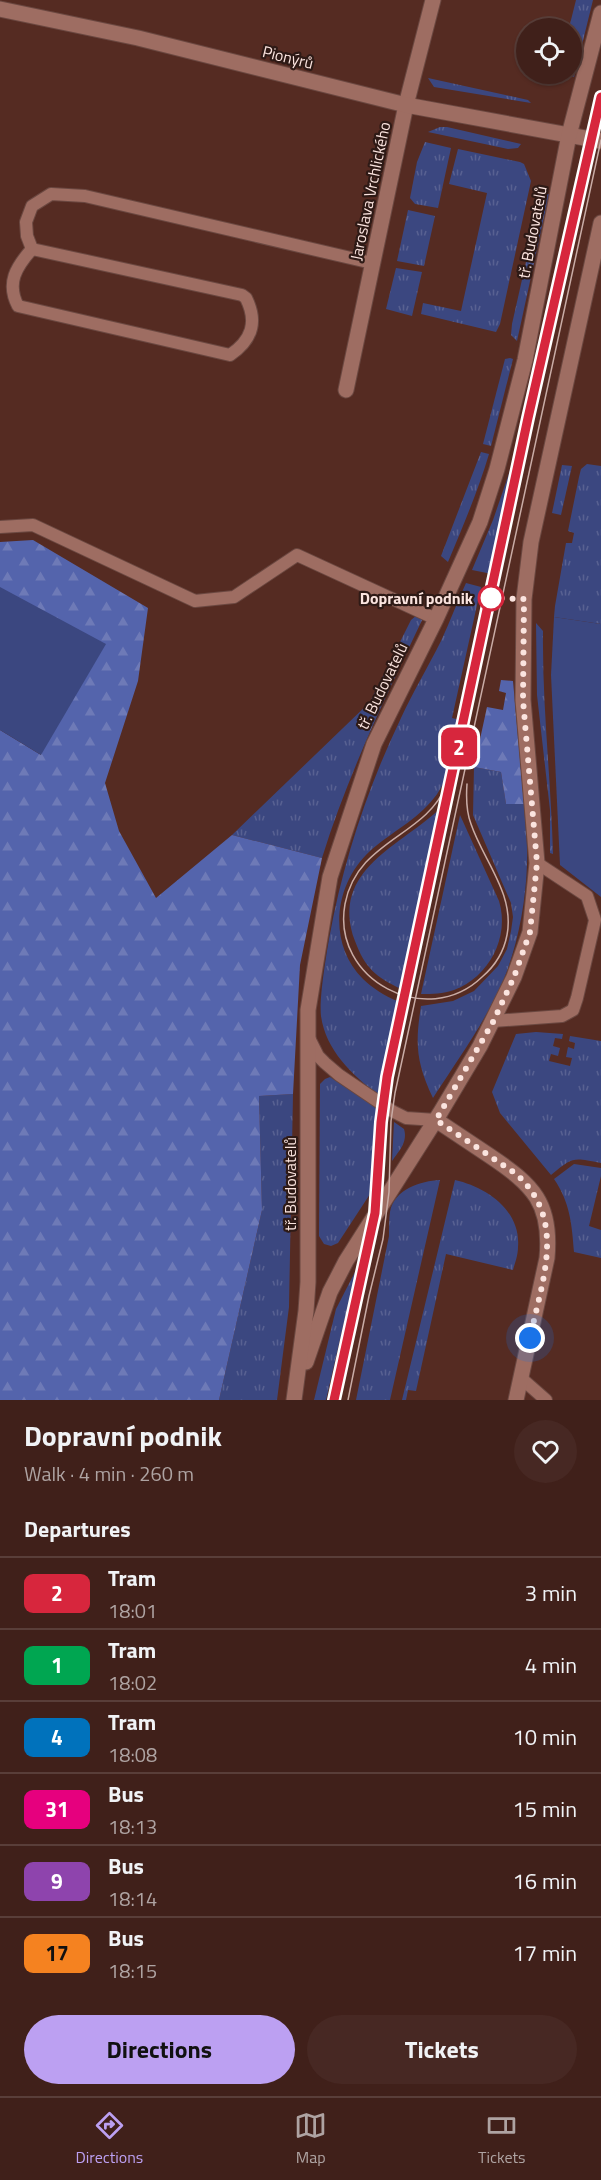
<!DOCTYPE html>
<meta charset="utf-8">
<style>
:root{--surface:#40201a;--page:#472823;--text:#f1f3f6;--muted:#aea3a2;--line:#593e39;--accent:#bca0f2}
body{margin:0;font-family:"Titillium Web",sans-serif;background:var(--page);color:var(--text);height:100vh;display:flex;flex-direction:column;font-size:22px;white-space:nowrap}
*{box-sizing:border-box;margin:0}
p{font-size:20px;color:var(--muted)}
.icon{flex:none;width:33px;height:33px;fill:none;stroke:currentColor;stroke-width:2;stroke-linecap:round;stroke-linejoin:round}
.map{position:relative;height:1400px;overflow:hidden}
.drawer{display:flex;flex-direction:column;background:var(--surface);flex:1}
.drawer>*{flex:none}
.badge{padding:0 12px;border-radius:9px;font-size:21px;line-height:39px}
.controls{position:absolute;left:516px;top:18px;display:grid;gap:12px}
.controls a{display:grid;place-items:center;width:66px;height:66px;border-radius:50%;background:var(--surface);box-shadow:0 2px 4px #0004,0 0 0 2px var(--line);font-size:30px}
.you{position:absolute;width:30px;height:30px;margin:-15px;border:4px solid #fff;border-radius:50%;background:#1a73e8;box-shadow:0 0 0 9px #1a73e833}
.map>.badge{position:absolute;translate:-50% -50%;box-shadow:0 0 0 3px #fff}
h2{padding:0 24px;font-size:22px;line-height:54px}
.round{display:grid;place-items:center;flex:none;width:63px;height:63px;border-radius:32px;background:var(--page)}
.headline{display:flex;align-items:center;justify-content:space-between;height:102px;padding:0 24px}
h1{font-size:28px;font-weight:700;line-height:45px}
.cta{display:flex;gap:12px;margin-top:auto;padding:12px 24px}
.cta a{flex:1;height:69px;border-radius:36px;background:var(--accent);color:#111;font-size:24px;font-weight:700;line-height:69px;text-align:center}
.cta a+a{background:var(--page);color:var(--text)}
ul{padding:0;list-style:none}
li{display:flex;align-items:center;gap:18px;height:72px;padding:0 24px;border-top:2px solid var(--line)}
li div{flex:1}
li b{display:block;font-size:22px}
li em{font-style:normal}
li .badge{min-width:66px;font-weight:700;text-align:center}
.tab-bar{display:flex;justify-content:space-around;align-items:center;height:84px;border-top:2px solid var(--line);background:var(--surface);font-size:16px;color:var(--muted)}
.tab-bar a{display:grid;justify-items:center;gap:3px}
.tab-bar .active{color:var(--accent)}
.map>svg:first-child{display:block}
</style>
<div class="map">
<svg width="601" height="1400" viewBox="0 0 601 1400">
<defs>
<pattern id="grass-tufts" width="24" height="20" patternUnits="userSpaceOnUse" patternTransform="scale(1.5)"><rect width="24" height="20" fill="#3b4780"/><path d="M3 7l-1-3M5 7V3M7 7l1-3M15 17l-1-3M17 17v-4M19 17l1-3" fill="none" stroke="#586192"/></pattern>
<pattern id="forest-firs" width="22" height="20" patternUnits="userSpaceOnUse" patternTransform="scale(1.5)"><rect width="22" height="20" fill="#5464ac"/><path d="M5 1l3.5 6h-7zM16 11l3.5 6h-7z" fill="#6e7ab7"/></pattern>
</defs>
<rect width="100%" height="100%" fill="#552b22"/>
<!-- grass -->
<g fill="url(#grass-tufts)">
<path d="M576 0H593L574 77 567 74H572V28H569Z"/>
<path d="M428 78 528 100 531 103 434 87Z"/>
<path d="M440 127H447L521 144 518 148 508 149 428 132Z"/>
<path d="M425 142 451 148 438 208 415 204 410 198 417 162Z"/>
<path d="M458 149 520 162 524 164 531 181 500 324 496 332 421 314 423 303 461 311 487 193 449 184Z"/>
<path d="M549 194 517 341 511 335 512 324 540 200 543 195Z"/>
<path d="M408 210 435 216 424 266 397 261Z"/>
<path d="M396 268 422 272 412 316 386 309Z"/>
<path d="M510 358 513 359 491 446 483 444 505 359Z"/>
<path d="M481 452 489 454C478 491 463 526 448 562L441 556Z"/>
<path d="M515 456H519L492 574 472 570 493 520Z"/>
<path d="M587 464 601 466V624L554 617 555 606 566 543H572L574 533 568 531 579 477 581 469Z"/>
<path d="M562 465 572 466 561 515 552 513Z"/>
<path d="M466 583 481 587 452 718 460 720C456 743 449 781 434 798 417 820 390 833 370 851 334 884 327 943 363 979 372 988 385 996 397 1001L378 1095C352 1074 326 1051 321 1016 319 999 326 957 329 939 343 862 367 789 401 718 413 692 428 667 441 641 450 622 457 602 466 583Z"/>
<path d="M417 615 424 616C386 696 348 774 322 858L232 835 370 702 411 620Z"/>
<path d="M536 623 543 631C542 705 551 779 553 854L550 853V810L537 695Z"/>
<path d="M474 767 501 772 506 804H524C525 824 528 844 527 864 526 899 519 938 507 971 491 1014 458 1059 433 1098 416 1062 415 1044 421 1006L453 1001 474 991 498 966 507 949 511 931 513 917 511 903 473 815Z"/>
<path d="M443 806 401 989C376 977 365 968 355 941 329 869 402 846 443 806Z"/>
<path d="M460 815 499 901C510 937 489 977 454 990 443 994 432 994 421 994Z"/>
<path d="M536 1032 563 1034 562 1039 555 1038 553 1046 560 1048 558 1056 551 1054 549 1061 570 1066 572 1058 566 1057 568 1047 574 1049 575 1043 569 1041 570 1036 601 1041V1163C573 1158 574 1156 551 1175L500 1113 492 1092 516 1034Z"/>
<path d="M330 1077 377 1108 372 1191 338 1243 331 1246 324 1244 319 1236 320 1084 325 1079Z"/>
<path d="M293 1094 289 1307 277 1400H219L262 1210 259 1096Z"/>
<path d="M394 1122 404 1129C408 1142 399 1151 392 1161Z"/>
<path d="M574 1164 601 1168V1176L589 1226 601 1230V1258L574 1252C572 1225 570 1202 554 1179Z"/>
<path d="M440 1180 390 1400H356L389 1236C389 1228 389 1219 390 1212 394 1189 421 1181 440 1180Z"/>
<path d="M455 1180C486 1187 521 1210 518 1247 518 1255 515 1263 513 1270L446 1254 416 1391 408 1390 406 1400H402Z"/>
<path d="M356 1270 326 1400H314L336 1309Z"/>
</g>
<!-- forest -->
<g fill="url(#forest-firs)">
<path d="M33 540 148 608 138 681 105 783 119 831 156 898 232 835 322 858 300 965 293 1094 259 1096 262 1210 219 1400H0V730L41 755 0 588V542Z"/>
<path d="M501 680 513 681 524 804H506L501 772 474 767 487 707 503 710 506 693 499 691Z"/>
</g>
<!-- green -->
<g fill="#3b4780">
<path d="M0 587 106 644 41 755 0 730Z"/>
<path d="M554 617 601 624V897L560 865 551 675Z"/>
</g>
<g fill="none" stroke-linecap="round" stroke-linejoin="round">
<defs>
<g id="service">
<path d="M32 249C16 267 6 283 18 306L230 355C252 340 258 322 246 298L242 295 32 249 27 236 26 222 32 206 51 194 85 196 372 263"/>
<path d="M0 527 33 525 195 601 234 597 297 555 436 619"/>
<path d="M493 1021 562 1016 573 1010 577 998 595 920 587 896 537 863"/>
<path d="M309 1038 318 1056 325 1063 339 1075 392 1111 406 1118 436 1120"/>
<path d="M521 1378 546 1400"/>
</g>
<g id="minor">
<path d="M346 390 406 105 433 0"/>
<path d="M436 1120C454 1132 472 1144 490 1156 533 1185 552 1203 547 1258L516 1400"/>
</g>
<g id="tertiary">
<path d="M0 9 138 38 406 105 601 141"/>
<path d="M306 1362 330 1292 346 1261 440 1113 480 1046 514 977 530 932 537 863 523 700 524 599 531 542 601 223"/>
<path d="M294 1400 306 1311 308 1282V1010L330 877 374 744 436 619 480 522 497 469 525 360 569 135 601 13"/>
</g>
</defs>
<!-- service casing -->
<use href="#service" stroke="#6b4841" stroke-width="14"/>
<!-- minor casing -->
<use href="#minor" stroke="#6b4841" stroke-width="17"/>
<!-- tertiary casing -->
<use href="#tertiary" stroke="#6b4841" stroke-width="17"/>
<!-- service -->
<use href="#service" stroke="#9e6d62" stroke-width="12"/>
<!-- minor -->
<use href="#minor" stroke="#9e6d62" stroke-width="15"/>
<!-- tertiary -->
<use href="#tertiary" stroke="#9e6d62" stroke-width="15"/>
<!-- tram -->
<g stroke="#c9aca6" stroke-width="1.5">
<path d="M446 786C425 837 357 840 345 904 331 980 427 1030 482 977 495 966 504 951 507 935 515 894 483 860 471 824 466 811 466 798 467 784"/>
<path d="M334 1400 375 1213 381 1122 387 1077 529 418 601 97"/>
<path d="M348 1400 369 1296 383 1239 389 1192 391 1121 395 1093 601 140"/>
</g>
</g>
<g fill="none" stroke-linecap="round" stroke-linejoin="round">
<defs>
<path id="line" d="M334 1400 375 1213 381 1122 387 1077 528 418 601 97"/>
</defs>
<!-- line casing -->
<use href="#line" stroke="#fff" stroke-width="14"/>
<!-- line -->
<use href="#line" stroke="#d7263d" stroke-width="9"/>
<!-- walk -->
<path stroke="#fbe4df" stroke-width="6" stroke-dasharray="0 10.8" d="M491 598 524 599 523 700 537 863 530 932 514 977 493 1022 436 1120 515 1173C568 1219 542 1280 530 1338"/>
</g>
<!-- markers -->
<circle fill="#fff" stroke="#d7263d" stroke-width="3" cx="491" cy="598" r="12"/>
<g text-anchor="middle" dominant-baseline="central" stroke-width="4.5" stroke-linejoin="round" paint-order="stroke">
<!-- street labels -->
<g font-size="16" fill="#fbe4df" stroke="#2e1a16">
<text transform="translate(288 57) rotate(14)">Pionýrů</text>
<text transform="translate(370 191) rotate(-78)">Jaroslava Vrchlického</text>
<text transform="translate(532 232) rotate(-79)">tř. Budovatelů</text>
<text transform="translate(382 686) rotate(-64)">tř. Budovatelů</text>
<text transform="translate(290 1184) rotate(-90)">tř. Budovatelů</text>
</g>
<!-- stop labels -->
<g font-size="16" font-weight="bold" fill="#fbe4df" stroke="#2e1a16" text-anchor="end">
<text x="473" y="598">Dopravní podnik</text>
</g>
</g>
</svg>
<div class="controls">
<a><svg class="icon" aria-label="locate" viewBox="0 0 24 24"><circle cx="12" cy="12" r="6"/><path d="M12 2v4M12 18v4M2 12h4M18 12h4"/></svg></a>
</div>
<div class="you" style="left:530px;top:1338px"></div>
<b class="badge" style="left:459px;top:747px;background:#d7263d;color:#fff">2</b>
</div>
<section class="drawer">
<div class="headline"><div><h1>Dopravní podnik</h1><p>Walk · 4 min · 260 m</p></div><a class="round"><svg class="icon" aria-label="heart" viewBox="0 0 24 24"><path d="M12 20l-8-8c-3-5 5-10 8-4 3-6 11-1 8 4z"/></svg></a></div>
<h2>Departures</h2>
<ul>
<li><span class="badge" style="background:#d7263d;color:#fff">2</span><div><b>Tram</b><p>18:01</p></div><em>3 min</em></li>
<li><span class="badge" style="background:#00a651;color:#fff">1</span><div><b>Tram</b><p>18:02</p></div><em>4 min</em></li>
<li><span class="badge" style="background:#0072bc;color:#fff">4</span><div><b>Tram</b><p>18:08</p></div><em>10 min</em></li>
<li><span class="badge" style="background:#e6007e;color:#fff">31</span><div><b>Bus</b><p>18:13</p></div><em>15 min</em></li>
<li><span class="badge" style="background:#8e44ad;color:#fff">9</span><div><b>Bus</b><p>18:14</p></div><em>16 min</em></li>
<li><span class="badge" style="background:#f58220;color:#111">17</span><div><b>Bus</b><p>18:15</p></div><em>17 min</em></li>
</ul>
<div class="cta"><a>Directions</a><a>Tickets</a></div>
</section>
<nav class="tab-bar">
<a class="active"><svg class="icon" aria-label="directions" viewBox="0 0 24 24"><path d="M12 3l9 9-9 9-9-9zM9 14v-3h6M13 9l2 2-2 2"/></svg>Directions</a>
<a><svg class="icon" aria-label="map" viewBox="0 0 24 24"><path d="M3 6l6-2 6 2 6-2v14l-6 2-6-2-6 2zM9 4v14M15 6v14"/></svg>Map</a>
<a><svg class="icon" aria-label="tickets" viewBox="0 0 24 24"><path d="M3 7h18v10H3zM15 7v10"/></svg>Tickets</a>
</nav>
